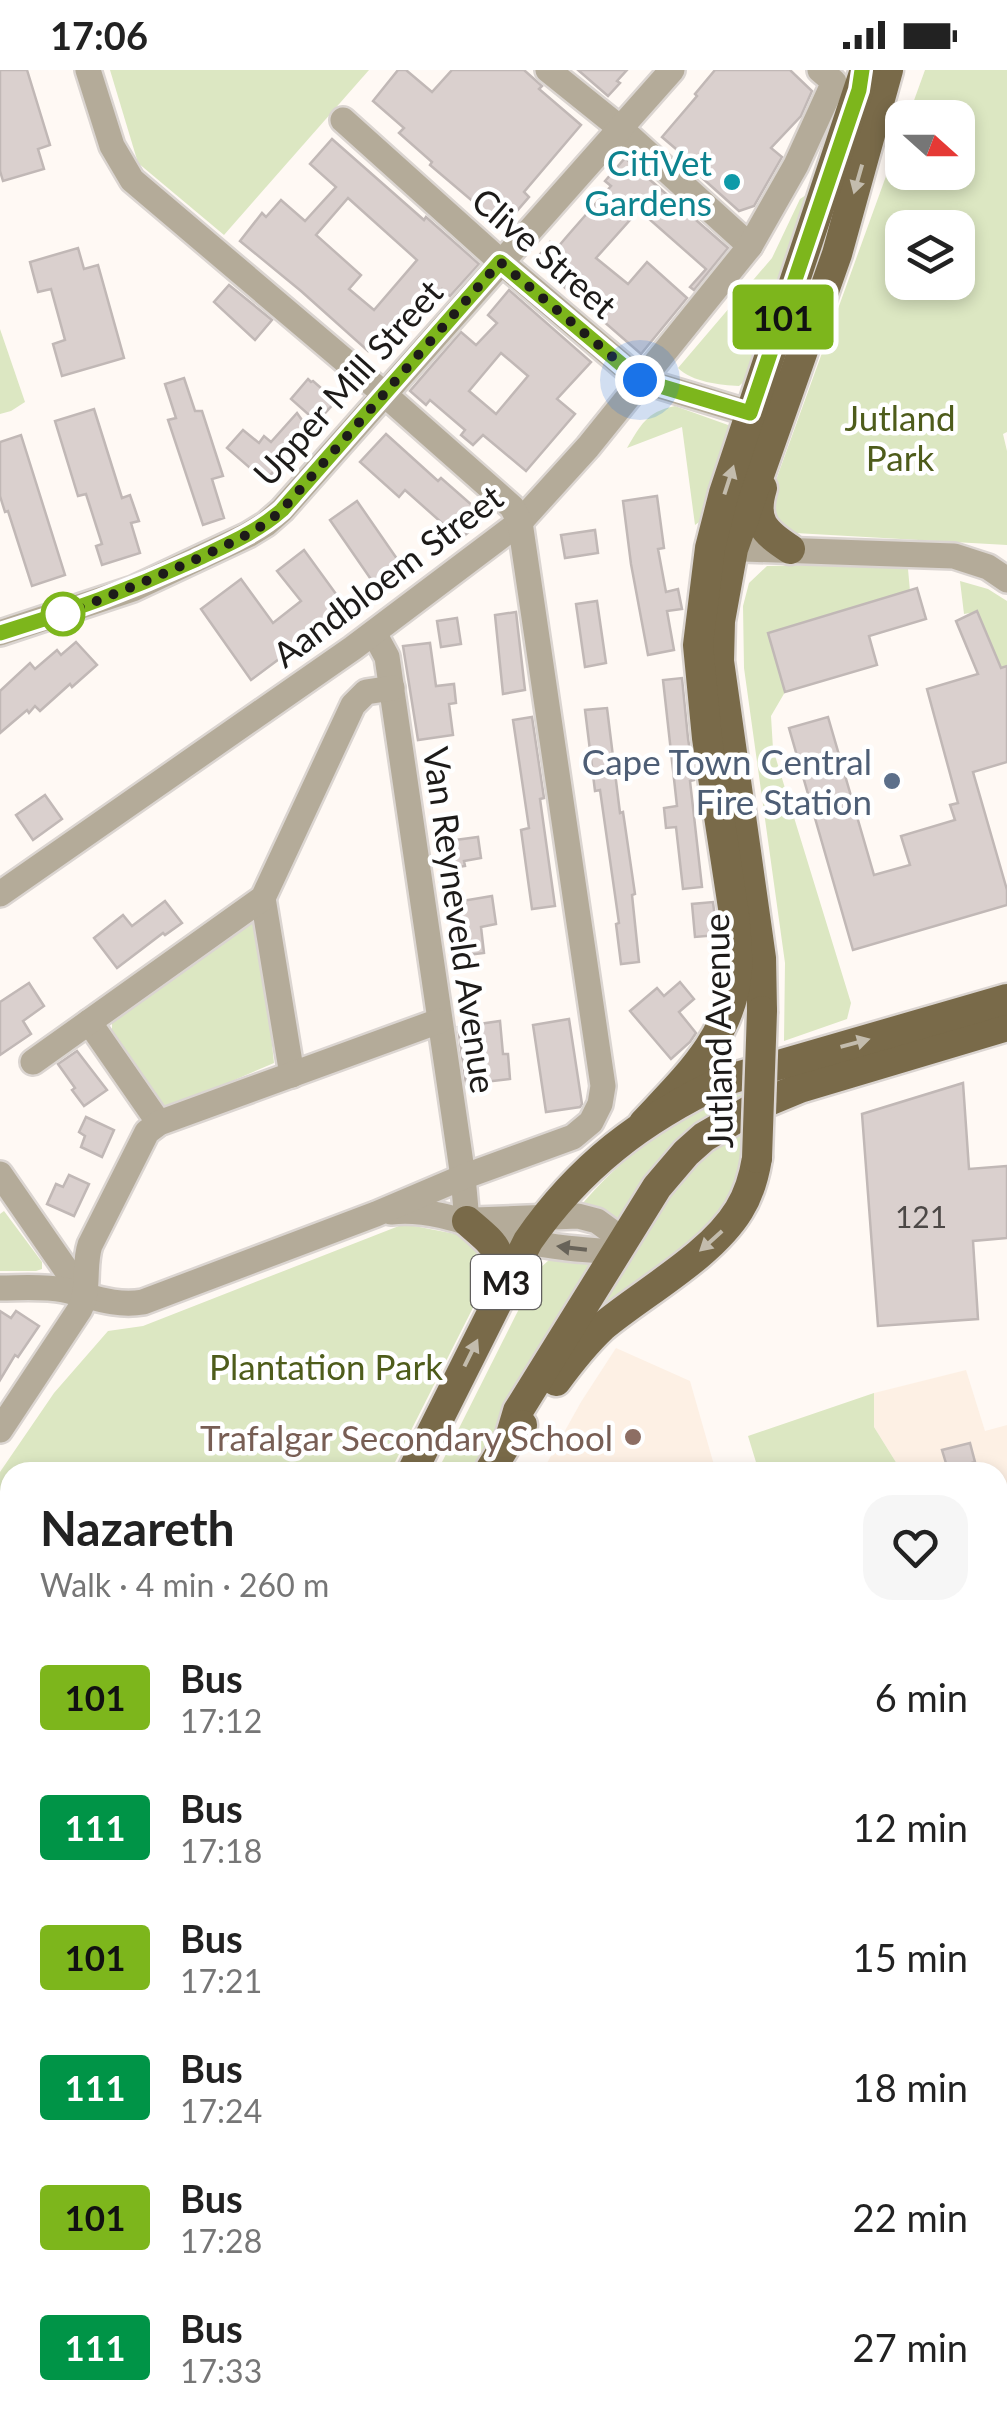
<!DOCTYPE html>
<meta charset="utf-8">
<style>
:root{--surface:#fff;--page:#f6f6f6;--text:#222;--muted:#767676}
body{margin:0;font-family:Lato,sans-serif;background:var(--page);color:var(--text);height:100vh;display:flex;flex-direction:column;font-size:38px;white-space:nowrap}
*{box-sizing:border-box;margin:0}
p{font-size:32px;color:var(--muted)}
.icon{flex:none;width:55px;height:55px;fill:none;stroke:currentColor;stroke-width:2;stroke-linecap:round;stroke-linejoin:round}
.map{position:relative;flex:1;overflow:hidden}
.details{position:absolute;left:0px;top:1392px;width:1008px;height:972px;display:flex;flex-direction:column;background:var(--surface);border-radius:30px 30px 0 0;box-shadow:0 5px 15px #0003}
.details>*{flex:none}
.badge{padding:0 20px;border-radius:8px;font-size:35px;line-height:65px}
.needle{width:65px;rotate:111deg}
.fabs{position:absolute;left:885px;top:30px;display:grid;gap:20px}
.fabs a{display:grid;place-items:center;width:90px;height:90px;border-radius:20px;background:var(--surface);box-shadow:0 5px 15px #0003;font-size:50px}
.you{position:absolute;width:50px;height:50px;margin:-25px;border:8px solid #fff;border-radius:50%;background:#1a73e8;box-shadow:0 0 0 15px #1a73e833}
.map>.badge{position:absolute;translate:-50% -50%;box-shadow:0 0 0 5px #fff}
.round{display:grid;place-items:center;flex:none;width:105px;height:105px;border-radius:30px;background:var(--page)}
.head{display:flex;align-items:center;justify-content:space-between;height:170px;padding:0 40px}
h1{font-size:48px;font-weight:700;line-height:75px}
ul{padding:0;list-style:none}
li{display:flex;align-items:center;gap:30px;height:130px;padding:0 40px}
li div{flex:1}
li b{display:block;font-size:38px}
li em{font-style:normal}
li .badge{min-width:110px;font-weight:700;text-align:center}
.status{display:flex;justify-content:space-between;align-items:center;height:70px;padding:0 50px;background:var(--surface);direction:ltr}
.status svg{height:28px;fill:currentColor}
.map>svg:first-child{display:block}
</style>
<div class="status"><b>17:06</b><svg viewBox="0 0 49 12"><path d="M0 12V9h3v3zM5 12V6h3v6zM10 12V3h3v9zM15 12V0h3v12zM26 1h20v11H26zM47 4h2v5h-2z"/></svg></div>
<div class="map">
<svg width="1007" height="2364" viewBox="0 0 1007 2364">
<rect width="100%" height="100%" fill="#fff9f4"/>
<!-- built -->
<g fill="#fdf0e4">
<path d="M616 1278 690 1311 716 1402H542L581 1332Z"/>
<path d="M966 1300 985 1361 1007 1355V1576L998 1559V1402H902L874 1357V1323Z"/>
<path d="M1007 1833V2364H499L508 2355H998V1842Z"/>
</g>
<!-- green -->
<g fill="#dce7c2" fill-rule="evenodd">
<path d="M110 0H369L224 165 138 93Z"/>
<path d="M925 0H1007V362L1003 364 1007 381V475L795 463C776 450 771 444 772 421L902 62V102H958V48L908 47ZM902 158H958V212H902Z"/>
<path d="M809 123 749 307 739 316C720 315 692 312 678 298L772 188 800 129Z"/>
<path d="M0 259 25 332 11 341 0 344Z"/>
<path d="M675 336 728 355 734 369 709 445 695 455 682 357 627 378C641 355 646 342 675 336Z"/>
<path d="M896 493 908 499 910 521 768 563 785 622 771 646 773 679 851 933 847 949 784 971 785 893 744 598 743 536 749 513 767 496Z"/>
<path d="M960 511 988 519 1007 531V596L1001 598 977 542 964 544Z"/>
<path d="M254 851 259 852 274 993 167 1039 112 962V953Z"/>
<path d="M800 1012 620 1149 600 1139H578C623 1085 679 1042 747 1022 764 1017 782 1015 800 1012Z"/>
<path d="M743 1060 744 1098 733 1126 711 1161 604 1243 600 1239C625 1191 654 1137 692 1099 708 1084 726 1072 743 1060Z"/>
<path d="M4 1141 42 1192V1199L36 1201H0V1144Z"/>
<path d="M404 1154 476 1168 490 1204 390 1402H10V1579L0 1576V1402L54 1323 108 1261 143 1256Z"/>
<path d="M549 1190 595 1195 477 1402H437L539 1199Z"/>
<path d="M874 1323V1357L902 1402H759L748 1366Z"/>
<path d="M998 1559 1007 1576V1770L998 1778Z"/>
<path d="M94 2355H310L319 2364H94L89 2359Z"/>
</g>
<!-- building -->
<g fill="#dad0ce" stroke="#c1b8b6" stroke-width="2.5" fill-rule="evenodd">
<path d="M0 0H27L50 75 38 79 44 99 3 111 0 101Z"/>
<path d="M398 0H406L432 22 452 0H524L542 16 539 19 581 55 524 122 529 127 503 157 430 95 432 92 399 63 404 58 373 31Z"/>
<path d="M578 0H627L617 11 620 13 608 26Z"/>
<path d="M715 0H790L812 21 801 46 771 78 782 87 754 136 739 141 700 106 703 102 662 67 697 26 695 24Z"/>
<path d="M332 69 424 150 426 147 479 194 450 226 442 219 406 260 394 249 368 281 301 221 240 171 262 143 266 147 281 130 305 151 336 117 310 94ZM348 128 417 190 374 240 349 219 361 205 316 165Z"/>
<path d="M625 88 728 178 694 220 690 217 706 199 639 140 596 188 628 214 647 192 687 228 641 284 564 217 567 214 537 188 550 172 557 178 569 164 611 116 605 111Z"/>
<path d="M78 178 84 199 98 195 124 288 62 306 53 274 65 270 51 219 38 222 30 192Z"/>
<path d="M229 215 272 250 255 270 214 232Z"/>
<path d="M509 220 591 292 557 329 575 344 526 401 483 365 473 375 461 365 465 360 430 330 426 335 410 321 461 262 476 275 497 253 488 245ZM501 283 528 306 496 344 469 321Z"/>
<path d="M184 308 195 341H202L223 406 212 409 224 448 203 455 168 350 176 348 165 314Z"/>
<path d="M308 309 311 312 313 311 336 331 317 352 291 329Z"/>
<path d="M94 339 122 428 130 425 139 451 131 453 140 483 102 495 96 476 102 474 86 424 78 426 55 351Z"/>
<path d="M297 343 314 367 298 384 297 383 277 407 272 403 265 411 227 378 243 360 259 373 264 366 271 372Z"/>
<path d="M386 364 438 411 441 408 482 444 481 452 460 469 405 420 399 427 360 392Z"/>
<path d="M21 365 65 505 32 516 8 441 5 442 0 426V372Z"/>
<path d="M657 426 664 478 658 479 666 522 678 519 682 539 667 541 674 580 648 585 631 494 623 431Z"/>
<path d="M357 431 404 499 377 518 330 450Z"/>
<path d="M595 460 598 483 565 488 561 465Z"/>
<path d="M304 480 344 535 289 578 291 580 251 610 201 539 241 509 273 553 301 531 277 501Z"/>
<path d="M917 518 926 549 869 566 877 595 785 622 768 563Z"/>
<path d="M597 531 606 593 585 597 576 534Z"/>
<path d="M977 541 1001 598 1007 596V692L973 702 1007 820V835L853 880 789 658 828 647 874 805 910 795 901 766 955 750 950 735 958 733 927 619 978 604 956 551Z"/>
<path d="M516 542 525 620 503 624 495 545Z"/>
<path d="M457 548 461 574 441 577 437 551Z"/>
<path d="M76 572 97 595 72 617 70 614 40 641 35 636 29 643 27 640 0 663V621L30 593 35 599 57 580 61 585Z"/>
<path d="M430 573 436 616 454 614 456 633 449 634 453 665 418 670 403 576Z"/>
<path d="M682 608 688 668 694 710 690 711 702 817 683 819 676 757 666 758 664 738 677 736 663 610Z"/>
<path d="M607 638 620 743 623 742 635 824 632 825 639 892 621 894 616 854 619 853 600 720 595 721 585 640Z"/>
<path d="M532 647 544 728 540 729 555 836 532 839 521 760 529 758 513 650Z"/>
<path d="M45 725 62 749 33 770 16 745Z"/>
<path d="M478 767 481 788 464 791 465 796 444 799 440 772Z"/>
<path d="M492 826 496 854 481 857 484 883 452 887 451 868H455L450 833Z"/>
<path d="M165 831 182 853 165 865 163 863 117 898 94 868 123 845 132 856Z"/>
<path d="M713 832 717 865 695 867 692 834Z"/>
<path d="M680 912 694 929 679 942 696 963 690 972 671 989 630 941 657 918 664 926Z"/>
<path d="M29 913 44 936 23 951 31 964 0 985V932Z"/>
<path d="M569 949 582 1034 580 1037 546 1042 533 955Z"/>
<path d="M500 951 503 984H508L510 1009 466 1014 458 957Z"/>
<path d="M77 981 107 1020 84 1036 72 1020 75 1018 58 994Z"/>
<path d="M963 1013 969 1099 1007 1096V1168L973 1171 978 1249 878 1256 862 1044Z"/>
<path d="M86 1047 114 1060 102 1087 81 1077 85 1066 79 1062Z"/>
<path d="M69 1105 89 1114 74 1146 47 1134 56 1114 63 1117Z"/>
<path d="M0 1241 11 1248 16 1241 39 1256 18 1287 15 1285 0 1310Z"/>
<path d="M970 1373 975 1392 948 1400 942 1380Z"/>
</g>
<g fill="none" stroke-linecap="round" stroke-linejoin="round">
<defs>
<g id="minor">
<path d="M548 0 620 58 750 176"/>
<path d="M343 50 501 192 640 310 769 349"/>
<path d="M715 478 954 486 988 497 1007 510"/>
<path d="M0 563 133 519 248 465 266 454 282 440 672 0"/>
<path d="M374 563 387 587 463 1107 467 1151"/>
<path d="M0 824 353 578 520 452 588 377 750 176 796 95 834 12 820 0"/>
<path d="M263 828 292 1005"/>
<path d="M89 952 159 1053"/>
<path d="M33 992 263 828 353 635 366 622 392 618"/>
<path d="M0 1104 85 1227"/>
<path d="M391 1142C437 1137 479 1158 522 1170 552 1178 585 1180 616 1182"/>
<path d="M475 1150 578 1146 597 1151 623 1170"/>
<path d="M0 1218C21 1218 43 1216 64 1220 91 1226 115 1237 143 1232L376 1144 463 1107 573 1067 591 1052 600 1034 603 1016 520 452 512 437 383 323 132 110 112 76 88 0"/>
<path d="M0 1360 80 1239C90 1219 83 1196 90 1175L147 1062 159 1053 439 951"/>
<path d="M0 1682 10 1686"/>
<path d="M998 1807 1007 1798"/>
<path d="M0 1864 10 1854"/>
<path d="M0 2111 10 2101"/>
<path d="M0 2244 10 2236"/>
<path d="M66 2364 76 2355"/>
<path d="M461 2364 470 2355"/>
</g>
<g id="major">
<path d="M762 418C752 451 764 462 790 479"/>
<path d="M762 941 761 888 719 591 720 551 733 479 837 184 888 0"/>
<path d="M644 1053C686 1008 732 966 737 900 738 882 736 863 734 844L707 668 698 575 710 478 724 423 865 0"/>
<path d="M467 1151C497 1177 502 1178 500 1220"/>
<path d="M556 1311C570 1292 585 1273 602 1257 644 1222 711 1186 739 1140 749 1124 754 1107 757 1088"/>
<path d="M510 1368 518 1341 657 1117 686 1083 704 1067 759 1035 800 1018 1007 956"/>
<path d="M412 1402 528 1171C579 1097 642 1049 723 1011L1007 929"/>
<path d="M489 1402 510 1368 522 1355"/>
<path d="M0 2022 10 2013"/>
<path d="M0 2060 10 2050"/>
</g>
</defs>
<!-- minor casing -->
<use href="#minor" stroke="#dbd5d1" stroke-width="30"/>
<!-- major casing -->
<use href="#major" stroke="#dbd5d1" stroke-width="35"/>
<!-- minor -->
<use href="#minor" stroke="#b4ab99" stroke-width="25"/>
<!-- major -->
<use href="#major" stroke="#796a49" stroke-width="30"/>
<defs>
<path id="major-bridge" d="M757 1088 762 941"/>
</defs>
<!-- major-bridge casing -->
<use href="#major-bridge" stroke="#dbd5d1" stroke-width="35" stroke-linecap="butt"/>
<!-- major-bridge -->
<use href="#major-bridge" stroke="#796a49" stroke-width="30"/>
</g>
<!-- one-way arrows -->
<defs><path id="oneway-solid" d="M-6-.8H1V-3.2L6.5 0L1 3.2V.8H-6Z" transform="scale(2.5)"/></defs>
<g fill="#c3bcad">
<use href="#oneway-solid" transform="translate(858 109) rotate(106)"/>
<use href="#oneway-solid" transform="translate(729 410) rotate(-72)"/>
<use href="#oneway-solid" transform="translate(855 973) rotate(-15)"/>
<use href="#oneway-solid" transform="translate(711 1171) rotate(138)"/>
<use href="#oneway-solid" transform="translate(471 1283) rotate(-64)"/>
</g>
<use fill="#686359" href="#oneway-solid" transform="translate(572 1178) rotate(-173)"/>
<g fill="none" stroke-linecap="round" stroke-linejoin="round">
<defs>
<path id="line" d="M0 563C67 543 131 519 195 490 226 475 256 463 282 440L500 192 640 310 750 343 859 20 862 0"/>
</defs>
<!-- line casing -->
<use href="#line" stroke="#fff" stroke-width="22"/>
<!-- line -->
<use href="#line" stroke="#7db61c" stroke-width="15"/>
<!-- walk -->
<path stroke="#1d1b19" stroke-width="10" stroke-dasharray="0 18" d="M63 544C110 526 155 508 201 487 230 473 258 462 282 440L500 192 640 310"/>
</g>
<!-- markers -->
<circle fill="#0f9aa8" stroke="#fff" stroke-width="4" cx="732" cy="112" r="10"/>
<circle fill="#fff" stroke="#7db61c" stroke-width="5" cx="63" cy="544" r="20"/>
<circle fill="#5c6f8a" stroke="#fff" stroke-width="4" cx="892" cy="711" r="10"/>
<circle fill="#8d6e63" stroke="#fff" stroke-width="4" cx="633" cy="1367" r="10"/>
<g text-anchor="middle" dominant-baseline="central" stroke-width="9" stroke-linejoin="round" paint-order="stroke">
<!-- number labels -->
<g font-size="30" fill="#4c4846">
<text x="921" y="1146">121</text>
</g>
<!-- shield labels -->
<rect fill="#fff" stroke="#615f5e" stroke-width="2.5" x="471" y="1185" width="70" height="54" rx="8"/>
<g font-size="32" font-weight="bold" fill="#1d1b19">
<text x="506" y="1212">M3</text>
</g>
<!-- culture labels -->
<g font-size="35" fill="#0d838f" stroke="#fff" text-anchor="end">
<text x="712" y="92">CitiVet<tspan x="712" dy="40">Gardens</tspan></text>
</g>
<!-- street labels -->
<g font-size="35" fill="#1d1b19" stroke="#fff">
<text transform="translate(545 182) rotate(41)">Clive Street</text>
<text transform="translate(347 312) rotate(-48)">Upper Mill Street</text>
<text transform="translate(387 505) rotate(-37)">Aandbloem Street</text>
<text transform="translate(461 850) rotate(82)">Van Reyneveld Avenue</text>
<text transform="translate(717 961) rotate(-91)">Jutland Avenue</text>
</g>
<!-- park labels -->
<g font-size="35" fill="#4e5c1b" stroke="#fff">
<text x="900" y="347">Jutland<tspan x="900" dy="40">Park</tspan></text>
<text x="326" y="1296">Plantation Park</text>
</g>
<!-- service labels -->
<g font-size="35" fill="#4e5e75" stroke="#fff" text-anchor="end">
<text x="872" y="691">Cape Town Central<tspan x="872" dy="40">Fire Station</tspan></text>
</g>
<!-- education labels -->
<g font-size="35" fill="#785e54" stroke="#fff" text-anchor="end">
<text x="613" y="1367">Trafalgar Secondary School</text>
</g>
</g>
</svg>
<div class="fabs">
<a><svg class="needle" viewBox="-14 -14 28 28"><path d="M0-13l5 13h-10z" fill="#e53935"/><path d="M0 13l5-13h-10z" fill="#767676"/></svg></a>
<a><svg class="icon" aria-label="layers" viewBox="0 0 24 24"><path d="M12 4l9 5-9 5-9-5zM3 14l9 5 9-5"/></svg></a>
</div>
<div class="you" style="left:640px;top:310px"></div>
<b class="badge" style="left:783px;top:247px;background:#7db61c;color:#111">101</b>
<section class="details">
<div class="head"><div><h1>Nazareth</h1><p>Walk · 4 min · 260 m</p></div><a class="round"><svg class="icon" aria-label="heart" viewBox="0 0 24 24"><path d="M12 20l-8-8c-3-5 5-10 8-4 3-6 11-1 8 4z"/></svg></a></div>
<ul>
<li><span class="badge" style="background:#7db61c;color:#111">101</span><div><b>Bus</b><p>17:12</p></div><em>6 min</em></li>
<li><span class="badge" style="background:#009447;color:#fff">111</span><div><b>Bus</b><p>17:18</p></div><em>12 min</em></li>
<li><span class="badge" style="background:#7db61c;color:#111">101</span><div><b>Bus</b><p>17:21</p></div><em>15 min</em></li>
<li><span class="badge" style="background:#009447;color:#fff">111</span><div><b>Bus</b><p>17:24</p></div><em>18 min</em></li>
<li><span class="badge" style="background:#7db61c;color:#111">101</span><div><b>Bus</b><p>17:28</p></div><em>22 min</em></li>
<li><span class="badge" style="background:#009447;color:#fff">111</span><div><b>Bus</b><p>17:33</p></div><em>27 min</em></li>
</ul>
</section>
</div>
